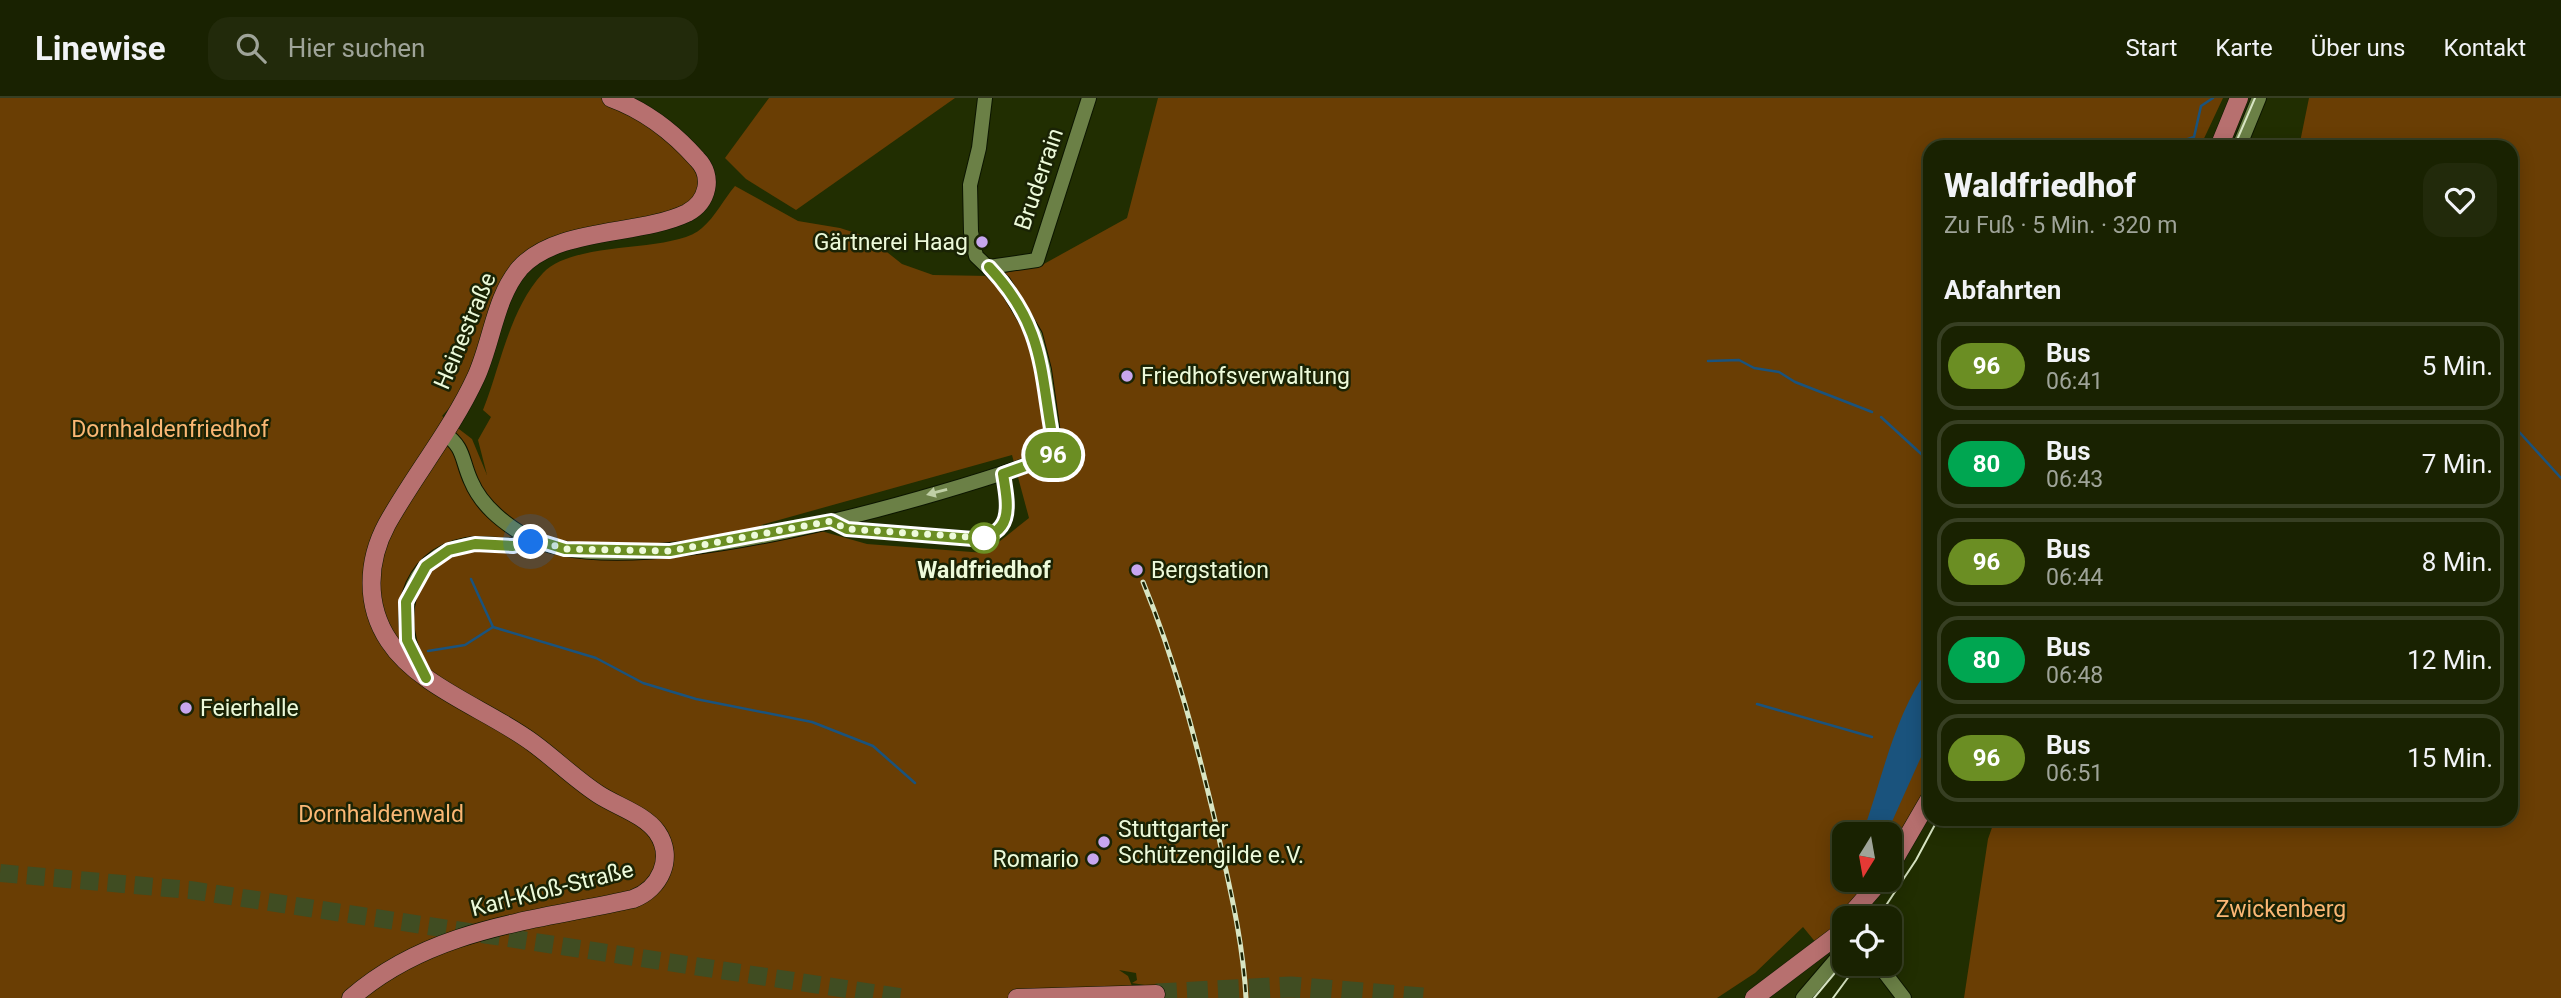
<!DOCTYPE html>
<html lang="de">
<meta charset="utf-8">
<style>
:root{--surface:#192201;--page:#222a0b;--text:#f1f3f6;--muted:#9fa499;--line:#373f23}
body{margin:0;font-family:Roboto,sans-serif;background:var(--page);color:var(--text);height:100vh;display:flex;flex-direction:column;font-size:26px;white-space:nowrap}
*{box-sizing:border-box;margin:0}
p{font-size:23px;color:var(--muted)}
.icon{flex:none;width:38px;height:38px;fill:none;stroke:currentColor;stroke-width:2;stroke-linecap:round;stroke-linejoin:round}
.map{position:relative;flex:1;overflow:hidden}
.details{position:absolute;left:1923px;top:42px;width:595px;height:686px;display:flex;flex-direction:column;background:var(--surface);border-radius:21px;box-shadow:0 4px 18px #0003,0 0 0 2px var(--line)}
.details>*{flex:none}
.badge{padding:0 14px;border-radius:23px;font-size:24px;line-height:46px}
.needle{width:46px;rotate:191deg}
.tools{position:absolute;left:1832px;top:724px;display:grid;gap:14px}
.tools a{display:grid;place-items:center;width:70px;height:70px;border-radius:14px;background:var(--surface);box-shadow:0 4px 18px #0003,0 0 0 2px var(--line);font-size:35px}
.you{position:absolute;width:35px;height:35px;margin:-18px;border:5px solid #fff;border-radius:50%;background:#1a73e8;box-shadow:0 0 0 10px #1a73e833}
.map>.badge{position:absolute;translate:-50% -50%;box-shadow:0 0 0 4px #fff}
h2{padding:0 21px;font-size:26px;line-height:63px}
.round{display:grid;place-items:center;flex:none;width:74px;height:74px;border-radius:21px;background:var(--page)}
.summary{display:flex;align-items:center;justify-content:space-between;height:119px;padding:0 21px}
h1{font-size:33px;font-weight:800;line-height:52px}
ul{padding:0;list-style:none}
li{display:flex;align-items:center;gap:21px;height:88px;margin:0 14px 10px;padding:0 7px;border:4px solid var(--line);border-radius:21px}
li div{flex:1}
li b{display:block;font-size:26px}
li em{font-style:normal}
li .badge{min-width:77px;font-weight:700;text-align:center}
header{display:flex;align-items:center;gap:42px;box-sizing:border-box;height:98px;padding:0 35px;background:var(--surface);border-bottom:2px solid var(--line)}
header strong{font-size:33px}
nav{display:flex;gap:38px;margin-inline-start:auto;font-size:24px}
.search{width:490px;height:63px;background:var(--page);display:flex;align-items:center;gap:18px;box-sizing:border-box;padding:0 24px;border-radius:21px;color:var(--muted);font-size:26px}
.map>svg:first-child{display:block}
</style>
<header>
<strong>Linewise</strong>
<div class="search"><svg class="icon" aria-label="search" viewBox="0 0 24 24"><circle cx="10" cy="10" r="6"/><path d="M15 15l6 6"/></svg>Hier suchen</div>
<nav><a>Start</a><a>Karte</a><a>Über uns</a><a>Kontakt</a></nav>
</header>
<div class="map">
<svg width="2561" height="900" viewBox="0 0 2561 900">
<rect width="100%" height="100%" fill="#212e01"/>
<!-- green -->
<g fill="#6a3e04" fill-rule="evenodd">
<path d="M0 0H611L703 68 698 107 526 165 480 276 442 318 472 341 487 377 478 342 491 319 483 312C501 267 509 212 543 175 575 141 674 156 702 130 715 119 724 101 735 88L798 123 840 130 868 139 902 166 933 177 990 178 1042 167 1127 120 1158 0H2223L2200 49H1930V682L1890 755V737H1844V782H1870L1833 831 1817 846 1803 829 1755 875 1717 900H1158L1151 888 1132 885 1137 882 1136 875 1119 872 1128 878 1132 888 1047 895 1046 890 1029 891 1014 900H0ZM1012 357 1029 420 985 455 867 446 821 433 772 438 761 427Z"/>
<path d="M769 0H955L796 112 746 81 725 60Z"/>
<path d="M2309 0H2561V900H1964L1988 741 1995 721H2511V49H2299Z"/>
</g>
<!-- water -->
<path fill="#1a537d" d="M1930 568V639L1886 737H1862C1883 679 1893 619 1930 568Z"/>
<g fill="none" stroke-linecap="round" stroke-linejoin="round">
<!-- stream -->
<g stroke="#1a537d" stroke-width="2.5">
<path d="M2146 46 2152 49"/>
<path d="M2185 49V42L2194 39 2201 8 2213 0"/>
<path d="M1708 263 1739 262 1754 270 1779 274 1795 284 1872 314"/>
<path d="M1881 319 1930 364"/>
<path d="M2511 325 2561 380"/>
<path d="M471 481 493 529 596 560 643 585 696 601 812 624 873 648 915 685"/>
<path d="M428 553 465 547 493 529"/>
<path d="M1757 606 1872 639"/>
</g>
<!-- major-tunnel -->
<path stroke="#404d22" stroke-width="18" stroke-dasharray="18 9" stroke-linecap="butt" d="M0 775 190 792 906 900"/>
<!-- highway-tunnel -->
<path stroke="#404d22" stroke-width="21" stroke-dasharray="21 10" stroke-linecap="butt" d="M1156 896 1291 889 1423 900"/>
<defs>
<g id="minor">
<path d="M2239 49 2259 0"/>
<path d="M989 169 1037 162 1089 0"/>
<path d="M444 335C465 350 461 361 471 383 481 407 501 423 522 436 622 496 947 396 1056 357L1044 272 1035 237 1004 185 976 158 971 134 970 87 979 50 985 0"/>
<path d="M831 423 847 431 973 441C1015 437 1008 407 1003 376"/>
<path d="M421 571C392 525 405 458 466 447 489 443 514 453 535 442"/>
<path d="M1878 866 1904 900"/>
<path d="M1803 900 1844 852"/>
</g>
<g id="major">
<path d="M2219 49 2239 0"/>
<path d="M1890 769 1930 700"/>
<path d="M1847 821 1881 782"/>
<path d="M351 900C431 830 534 823 633 801 660 791 675 760 657 734 644 716 616 708 598 696 575 681 555 661 533 645 489 612 419 589 389 543 365 507 367 463 387 426 415 376 452 331 476 279 492 244 495 199 520 170 557 129 639 138 687 115 708 104 714 78 697 61 674 35 644 12 611 0"/>
<path d="M1017 900 1156 896"/>
<path d="M1754 900 1844 832"/>
</g>
</defs>
<!-- minor casing -->
<use href="#minor" stroke="#0c1500" stroke-width="16"/>
<!-- major casing -->
<use href="#major" stroke="#0c1500" stroke-width="19"/>
<!-- minor -->
<use href="#minor" stroke="#6b8046" stroke-width="14"/>
<!-- major -->
<use href="#major" stroke="#b7706f" stroke-width="18"/>
<!-- tram -->
<g stroke="#d8e5c3" stroke-width="2">
<path d="M2234 49 2255 0"/>
<path d="M1877 821 1916 762 1938 721"/>
<path d="M1814 900 1844 864"/>
<path d="M1833 900 1858 866"/>
</g>
<defs>
<path id="rail" d="M1143 484C1176 564 1197 647 1217 731 1229 787 1243 842 1246 900"/>
</defs>
<!-- rail casing -->
<use href="#rail" stroke="#d8e5c3" stroke-width="5"/>
<!-- rail -->
<use href="#rail" stroke="#1a2305" stroke-width="2.5" stroke-dasharray="8" stroke-linecap="butt"/>
</g>
<!-- one-way arrows -->
<defs><path id="oneway-solid" d="M-6-.8H1V-3.2L6.5 0L1 3.2V.8H-6Z" transform="scale(1.75)"/></defs>
<use fill="#c0cfa6" href="#oneway-solid" transform="translate(937 394) rotate(165)"/>
<g fill="none" stroke-linecap="round" stroke-linejoin="round">
<defs>
<path id="line" d="M426 580 407 542 406 504 426 468 449 452 475 446 513 448 536 442 565 451 670 453 831 423 847 431 973 441C1015 437 1008 407 1003 376L1056 357C1039 279 1049 233 989 169"/>
</defs>
<!-- line casing -->
<use href="#line" stroke="#fff" stroke-width="16"/>
<!-- line -->
<use href="#line" stroke="#6b8e23" stroke-width="10"/>
<!-- walk -->
<path stroke="#edfada" stroke-width="7" stroke-dasharray="0 12.6" d="M531 444 536 442 565 451 670 453 831 423 847 431 984 440"/>
</g>
<!-- markers -->
<g fill="#c7a6ef" stroke="#1a2305" stroke-width="2.5">
<circle cx="982" cy="144" r="7"/>
<circle cx="1127" cy="278" r="7"/>
<circle cx="1137" cy="472" r="7"/>
<circle cx="186" cy="610" r="7"/>
<circle cx="1104" cy="744" r="7"/>
<circle cx="1093" cy="761" r="7"/>
</g>
<circle fill="#fff" stroke="#6b8e23" stroke-width="3.5" cx="984" cy="440" r="14"/>
<g text-anchor="middle" dominant-baseline="central" stroke-width="5" stroke-linejoin="round" paint-order="stroke">
<!-- street labels -->
<g font-size="23" fill="#edfada" stroke="#1a2305">
<text transform="translate(1039 81) rotate(-71)">Bruderrain</text>
<text transform="translate(465 233) rotate(-67)">Heinestraße</text>
<text transform="translate(552 791) rotate(-14)">Karl-Kloß-Straße</text>
</g>
<!-- poi labels -->
<g font-size="23" fill="#edfada" stroke="#1a2305" text-anchor="start">
<text x="968" y="144" text-anchor="end">Gärtnerei Haag</text>
<text x="1141" y="278">Friedhofsverwaltung</text>
<text x="1151" y="472">Bergstation</text>
<text x="200" y="610">Feierhalle</text>
<text x="1118" y="731">Stuttgarter<tspan x="1118" dy="26">Schützengilde e.V.</tspan></text>
<text x="1079" y="761" text-anchor="end">Romario</text>
</g>
<!-- park labels -->
<g font-size="23" fill="#fbb774" stroke="#1a2305">
<text x="170" y="331">Dornhaldenfriedhof</text>
<text x="381" y="716">Dornhaldenwald</text>
<text x="2281" y="811">Zwickenberg</text>
</g>
<!-- stop labels -->
<g font-size="23" font-weight="bold" fill="#edfada" stroke="#1a2305">
<text x="984" y="472">Waldfriedhof</text>
</g>
</g>
</svg>
<div class="tools">
<a><svg class="needle" viewBox="-14 -14 28 28"><path d="M0-13l5 13h-10z" fill="#e53935"/><path d="M0 13l5-13h-10z" fill="#9fa499"/></svg></a>
<a><svg class="icon" aria-label="locate" viewBox="0 0 24 24"><circle cx="12" cy="12" r="6"/><path d="M12 2v4M12 18v4M2 12h4M18 12h4"/></svg></a>
</div>
<div class="you" style="left:531px;top:444px"></div>
<b class="badge" style="left:1053px;top:357px;background:#6b8e23;color:#fff">96</b>
<section class="details">
<div class="summary"><div><h1>Waldfriedhof</h1><p>Zu Fuß · 5 Min. · 320 m</p></div><a class="round"><svg class="icon" aria-label="heart" viewBox="0 0 24 24"><path d="M12 20l-8-8c-3-5 5-10 8-4 3-6 11-1 8 4z"/></svg></a></div>
<h2>Abfahrten</h2>
<ul>
<li><span class="badge" style="background:#6b8e23;color:#fff">96</span><div><b>Bus</b><p>06:41</p></div><em>5 Min.</em></li>
<li><span class="badge" style="background:#00a651;color:#fff">80</span><div><b>Bus</b><p>06:43</p></div><em>7 Min.</em></li>
<li><span class="badge" style="background:#6b8e23;color:#fff">96</span><div><b>Bus</b><p>06:44</p></div><em>8 Min.</em></li>
<li><span class="badge" style="background:#00a651;color:#fff">80</span><div><b>Bus</b><p>06:48</p></div><em>12 Min.</em></li>
<li><span class="badge" style="background:#6b8e23;color:#fff">96</span><div><b>Bus</b><p>06:51</p></div><em>15 Min.</em></li>
</ul>
</section>
</div>
